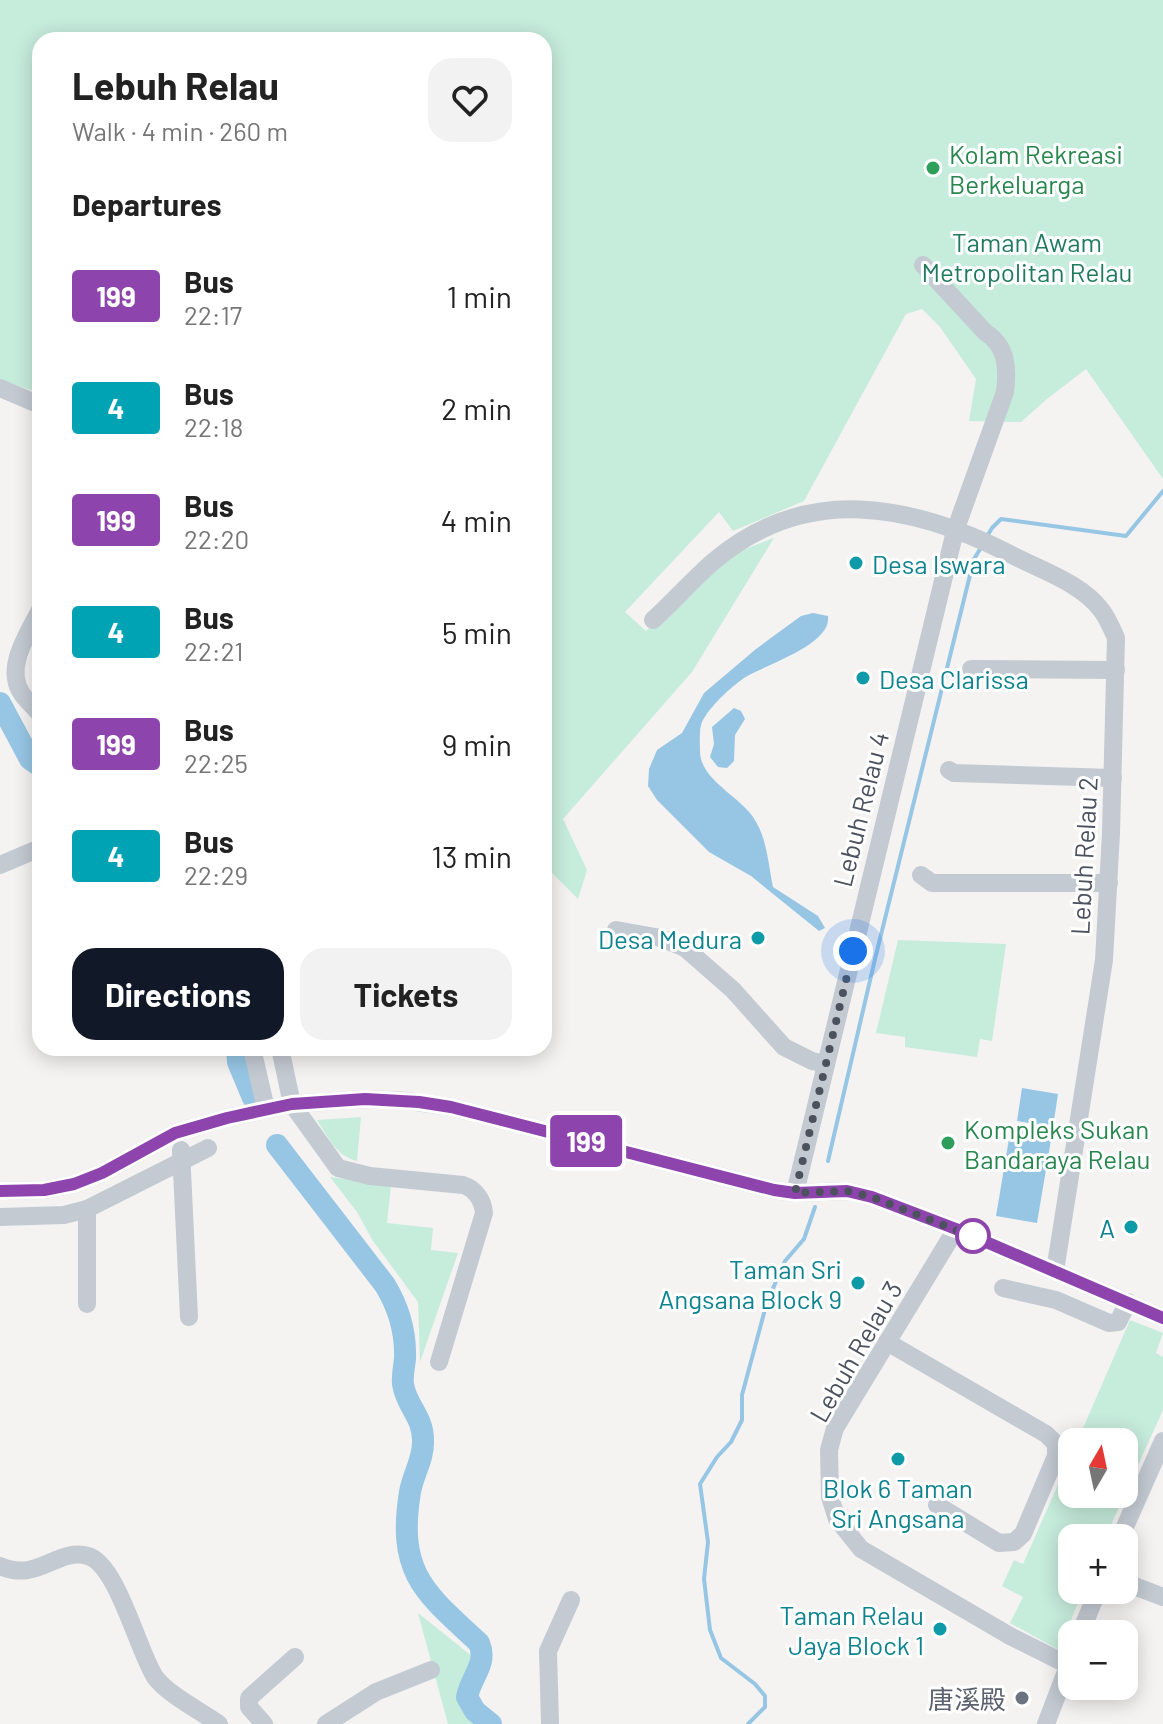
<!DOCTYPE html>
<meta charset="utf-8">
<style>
:root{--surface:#fff;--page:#f2f2f2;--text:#222;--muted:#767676;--accent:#111827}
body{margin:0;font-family:Barlow,"Noto Sans SC",sans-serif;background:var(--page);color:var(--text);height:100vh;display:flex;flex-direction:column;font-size:30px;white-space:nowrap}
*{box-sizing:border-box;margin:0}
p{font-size:26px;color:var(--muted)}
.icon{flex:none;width:44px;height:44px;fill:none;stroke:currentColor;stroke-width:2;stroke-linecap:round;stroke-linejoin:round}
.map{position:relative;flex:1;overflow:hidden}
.panel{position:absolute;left:32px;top:32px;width:520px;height:1024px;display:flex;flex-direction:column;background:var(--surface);border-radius:24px;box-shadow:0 4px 20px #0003}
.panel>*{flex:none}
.badge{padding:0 16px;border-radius:6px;font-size:28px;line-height:52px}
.needle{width:52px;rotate:9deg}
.tools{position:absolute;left:1058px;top:1428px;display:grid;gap:16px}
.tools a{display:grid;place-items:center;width:80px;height:80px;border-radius:16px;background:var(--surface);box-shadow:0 4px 20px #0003;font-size:40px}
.you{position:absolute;width:40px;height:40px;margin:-20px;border:6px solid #fff;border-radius:50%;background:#1a73e8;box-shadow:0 0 0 12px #1a73e833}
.map>.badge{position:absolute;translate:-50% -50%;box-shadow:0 0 0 4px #fff}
h2{padding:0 40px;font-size:30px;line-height:72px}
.round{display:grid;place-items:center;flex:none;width:84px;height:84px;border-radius:24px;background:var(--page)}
.overview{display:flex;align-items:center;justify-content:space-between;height:136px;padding:0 40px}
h1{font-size:38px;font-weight:700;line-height:60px}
.cta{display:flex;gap:16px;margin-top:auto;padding:16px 40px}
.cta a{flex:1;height:92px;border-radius:24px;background:var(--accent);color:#fff;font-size:32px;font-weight:700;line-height:92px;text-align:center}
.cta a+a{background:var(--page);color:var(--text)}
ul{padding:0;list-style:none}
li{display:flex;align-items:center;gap:24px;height:112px;padding:0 40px}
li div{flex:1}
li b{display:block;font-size:30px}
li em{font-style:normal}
li .badge{min-width:88px;font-weight:700;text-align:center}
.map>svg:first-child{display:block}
</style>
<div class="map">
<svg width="1163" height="1724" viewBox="0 0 1163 1724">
<rect width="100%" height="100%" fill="#f4f3f2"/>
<!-- green -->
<g fill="#c6ecdc">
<path d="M0 0H1163V479L1086 369 1047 399 1021 422 969 421 976 379 940 327 922 309 906 314 804 501 733 531 719 512 625 612 646 631 727 556 774 538 692 672 563 819 587 870 578 899 544 865V40H40V393L0 380Z"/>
<path d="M898 940 1006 944 992 1041 980 1039 977 1057 905 1047V1037L876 1033Z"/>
<path d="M361 1117 357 1161C336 1156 328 1137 317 1120Z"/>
<path d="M330 1177 391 1185 387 1223 433 1228 431 1250 458 1253 420 1362 418 1302 373 1241 357 1212Z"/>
<path d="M1130 1320 1163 1333 1156 1353 1163 1357V1410L1105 1538H1072V1590H1083L1059 1650 1010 1623 1023 1597 1002 1586 1014 1560 1023 1564 1072 1453V1494H1124V1442H1077Z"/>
<path d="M418 1613 473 1657 458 1701 462 1710 475 1724H448Z"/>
</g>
<!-- water -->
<g fill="#97c6e5">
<path d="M813 613 828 616C832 645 764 665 744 678 730 688 710 706 702 722 699 729 700 744 700 752 701 780 739 796 753 817 767 837 768 863 773 887L818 916 825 928 819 931 751 876 709 852 657 800 648 786 649 769 657 750 682 733 704 693 756 649 801 616Z"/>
<path d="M734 708 741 711 745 719 735 735 734 761 727 768 718 767 710 757 714 744 712 727Z"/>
<path d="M1022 1088 1058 1094 1053 1127 1017 1121Z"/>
<path d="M1011 1127 1052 1134 1037 1223 996 1216Z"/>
</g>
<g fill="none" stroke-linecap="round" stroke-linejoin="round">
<!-- stream -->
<g stroke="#97c6e5" stroke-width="4">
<path d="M986 538 992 528 1001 519 1126 536 1163 491"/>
<path d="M828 1161 875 959 974 559 982 546"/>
<path d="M748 1724 765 1707V1696L755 1684 721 1658 710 1630 704 1579 708 1542 700 1484 717 1457 731 1442 742 1420V1395L767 1302 785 1261 804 1239 815 1207"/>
</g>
<!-- river -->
<g stroke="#97c6e5" stroke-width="22">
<path d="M0 703 30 759 40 766"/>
<path d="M237 1048 238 1062 253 1098"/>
<path d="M277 1145 385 1285C399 1308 406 1332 405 1359 404 1368 402 1376 403 1384 406 1406 423 1416 423 1440 424 1459 413 1474 410 1492 397 1573 424 1592 479 1643 488 1664 471 1676 467 1697L475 1711 491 1724"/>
</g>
<!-- minor -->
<g stroke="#c4cad2" stroke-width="18">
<path d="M0 388 40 405"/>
<path d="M40 610C28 634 4 668 22 694 27 701 34 707 40 714"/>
<path d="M653 620C674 601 693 579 714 561 806 483 912 504 1010 554 1040 570 1082 583 1102 611 1108 619 1112 629 1116 638L1111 833 1104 960 1055 1271"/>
<path d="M971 669 1116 670"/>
<path d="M949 770 954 773 1113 778"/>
<path d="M0 865 40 848"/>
<path d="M921 875 932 883H1109"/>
<path d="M616 930 661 938 685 948 733 990 784 1047 812 1061 826 1064"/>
<path d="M252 1048 266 1109"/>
<path d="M280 1048 292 1104 338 1168 370 1176 463 1185C476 1189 483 1201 484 1213L439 1362"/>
<path d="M181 1150 189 1317"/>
<path d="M0 1191 44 1190 74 1184 102 1173 175 1133 227 1118 292 1104 365 1099 409 1101 451 1107 774 1190 795 1193 847 1191 872 1197 956 1229 1163 1318"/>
<path d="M795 1193 955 531 1005 392C1008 368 1007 346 985 332L923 265"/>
<path d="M87 1209V1304"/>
<path d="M0 1217 64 1215 87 1209 208 1148"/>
<path d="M956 1229 835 1428 829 1450 830 1497 837 1519 861 1549 1010 1636 1068 1665"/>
<path d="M1003 1288 1056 1300 1109 1323 1118 1322 1128 1302"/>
<path d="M887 1342 1046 1434 1056 1444V1456L1023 1534 1014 1542 999 1543 937 1505"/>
<path d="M1120 1538 1163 1441"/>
<path d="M0 1566C38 1583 57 1547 88 1556 117 1564 138 1651 155 1677 167 1694 202 1712 219 1724"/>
<path d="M1124 1582 1163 1597"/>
<path d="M1080 1634 1098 1590"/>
<path d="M264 1724 249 1707V1698L295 1657"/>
<path d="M326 1724 376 1692 431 1670"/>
<path d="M550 1724 548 1651 571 1600"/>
<path d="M1046 1724 1072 1656"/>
</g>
</g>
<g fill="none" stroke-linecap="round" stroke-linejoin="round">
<defs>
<path id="line" d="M0 1191 44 1190 74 1184 102 1173 175 1133 227 1118 292 1104 365 1099 419 1102 451 1107 774 1190 795 1193 847 1191 872 1197 956 1229 1163 1318"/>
</defs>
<!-- line casing -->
<use href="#line" stroke="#fff" stroke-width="18"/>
<!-- line -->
<use href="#line" stroke="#8e44ad" stroke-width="12"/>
<!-- walk -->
<path stroke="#4b525e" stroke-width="8" stroke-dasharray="0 14.4" d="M853 951 795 1193 847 1191 872 1197 981 1240 973 1236"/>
</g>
<!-- markers -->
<g fill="#2e9e5b" stroke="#fff" stroke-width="3">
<circle cx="933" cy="168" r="8"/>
<circle cx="948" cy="1143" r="8"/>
</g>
<g fill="#0f9aa8" stroke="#fff" stroke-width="3">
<circle cx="856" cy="563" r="8"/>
<circle cx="863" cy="678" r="8"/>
<circle cx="758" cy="938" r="8"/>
<circle cx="1131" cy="1227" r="8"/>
<circle cx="858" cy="1283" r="8"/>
<circle cx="898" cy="1459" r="8"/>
<circle cx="940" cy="1629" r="8"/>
</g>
<circle fill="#fff" stroke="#8e44ad" stroke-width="4" cx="973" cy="1236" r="16"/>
<circle fill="#6b7280" stroke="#fff" stroke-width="3" cx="1022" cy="1698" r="8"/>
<g text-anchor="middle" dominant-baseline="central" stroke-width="6" stroke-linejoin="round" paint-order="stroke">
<!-- leisure labels -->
<g font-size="26" fill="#27864d" stroke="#fff" text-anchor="start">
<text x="949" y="153">Kolam Rekreasi<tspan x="949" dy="30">Berkeluarga</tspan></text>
<text x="964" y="1128">Kompleks Sukan<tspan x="964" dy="30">Bandaraya Relau</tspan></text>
</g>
<!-- park labels -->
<g font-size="26" fill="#207b5e" stroke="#fff">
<text x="1027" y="241">Taman Awam<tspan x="1027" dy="30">Metropolitan Relau</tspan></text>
</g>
<!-- culture labels -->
<g font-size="26" fill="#0d838f" stroke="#fff" text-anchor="end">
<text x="872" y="563" text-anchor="start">Desa Iswara</text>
<text x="879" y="678" text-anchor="start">Desa Clarissa</text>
<text x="742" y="938">Desa Medura</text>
<text x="1115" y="1227">A</text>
<text x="842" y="1268">Taman Sri<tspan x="842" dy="30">Angsana Block 9</tspan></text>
<text x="898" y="1487" text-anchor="middle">Blok 6 Taman<tspan x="898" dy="30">Sri Angsana</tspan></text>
<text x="924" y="1614">Taman Relau<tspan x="924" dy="30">Jaya Block 1</tspan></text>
</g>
<!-- street labels -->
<g font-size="26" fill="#4b525e" stroke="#fff">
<text transform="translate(860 809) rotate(-76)">Lebuh Relau 4</text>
<text transform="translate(1083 856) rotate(-87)">Lebuh Relau 2</text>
<text transform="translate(855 1351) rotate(-60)">Lebuh Relau 3</text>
</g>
<!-- worship labels -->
<g font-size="26" fill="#5b616d" stroke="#fff" text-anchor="end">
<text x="1006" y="1698">唐溪殿</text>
</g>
</g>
</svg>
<div class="tools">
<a><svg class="needle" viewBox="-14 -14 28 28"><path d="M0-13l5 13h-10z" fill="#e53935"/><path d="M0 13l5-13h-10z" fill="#767676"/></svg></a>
<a>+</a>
<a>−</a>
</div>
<div class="you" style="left:853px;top:951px"></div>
<b class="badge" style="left:586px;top:1141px;background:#8e44ad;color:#fff">199</b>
<section class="panel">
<div class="overview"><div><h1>Lebuh Relau</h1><p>Walk · 4 min · 260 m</p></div><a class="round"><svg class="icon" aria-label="heart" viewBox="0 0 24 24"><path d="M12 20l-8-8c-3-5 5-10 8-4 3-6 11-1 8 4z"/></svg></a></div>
<h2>Departures</h2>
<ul>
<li><span class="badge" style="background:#8e44ad;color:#fff">199</span><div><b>Bus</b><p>22:17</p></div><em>1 min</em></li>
<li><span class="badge" style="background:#00a3b4;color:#fff">4</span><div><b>Bus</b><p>22:18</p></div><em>2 min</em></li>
<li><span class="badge" style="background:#8e44ad;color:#fff">199</span><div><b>Bus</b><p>22:20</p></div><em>4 min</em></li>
<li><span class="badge" style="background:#00a3b4;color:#fff">4</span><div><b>Bus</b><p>22:21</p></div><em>5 min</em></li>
<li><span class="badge" style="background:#8e44ad;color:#fff">199</span><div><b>Bus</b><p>22:25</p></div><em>9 min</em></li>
<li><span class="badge" style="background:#00a3b4;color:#fff">4</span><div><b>Bus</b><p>22:29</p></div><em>13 min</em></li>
</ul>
<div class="cta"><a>Directions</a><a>Tickets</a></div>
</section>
</div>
